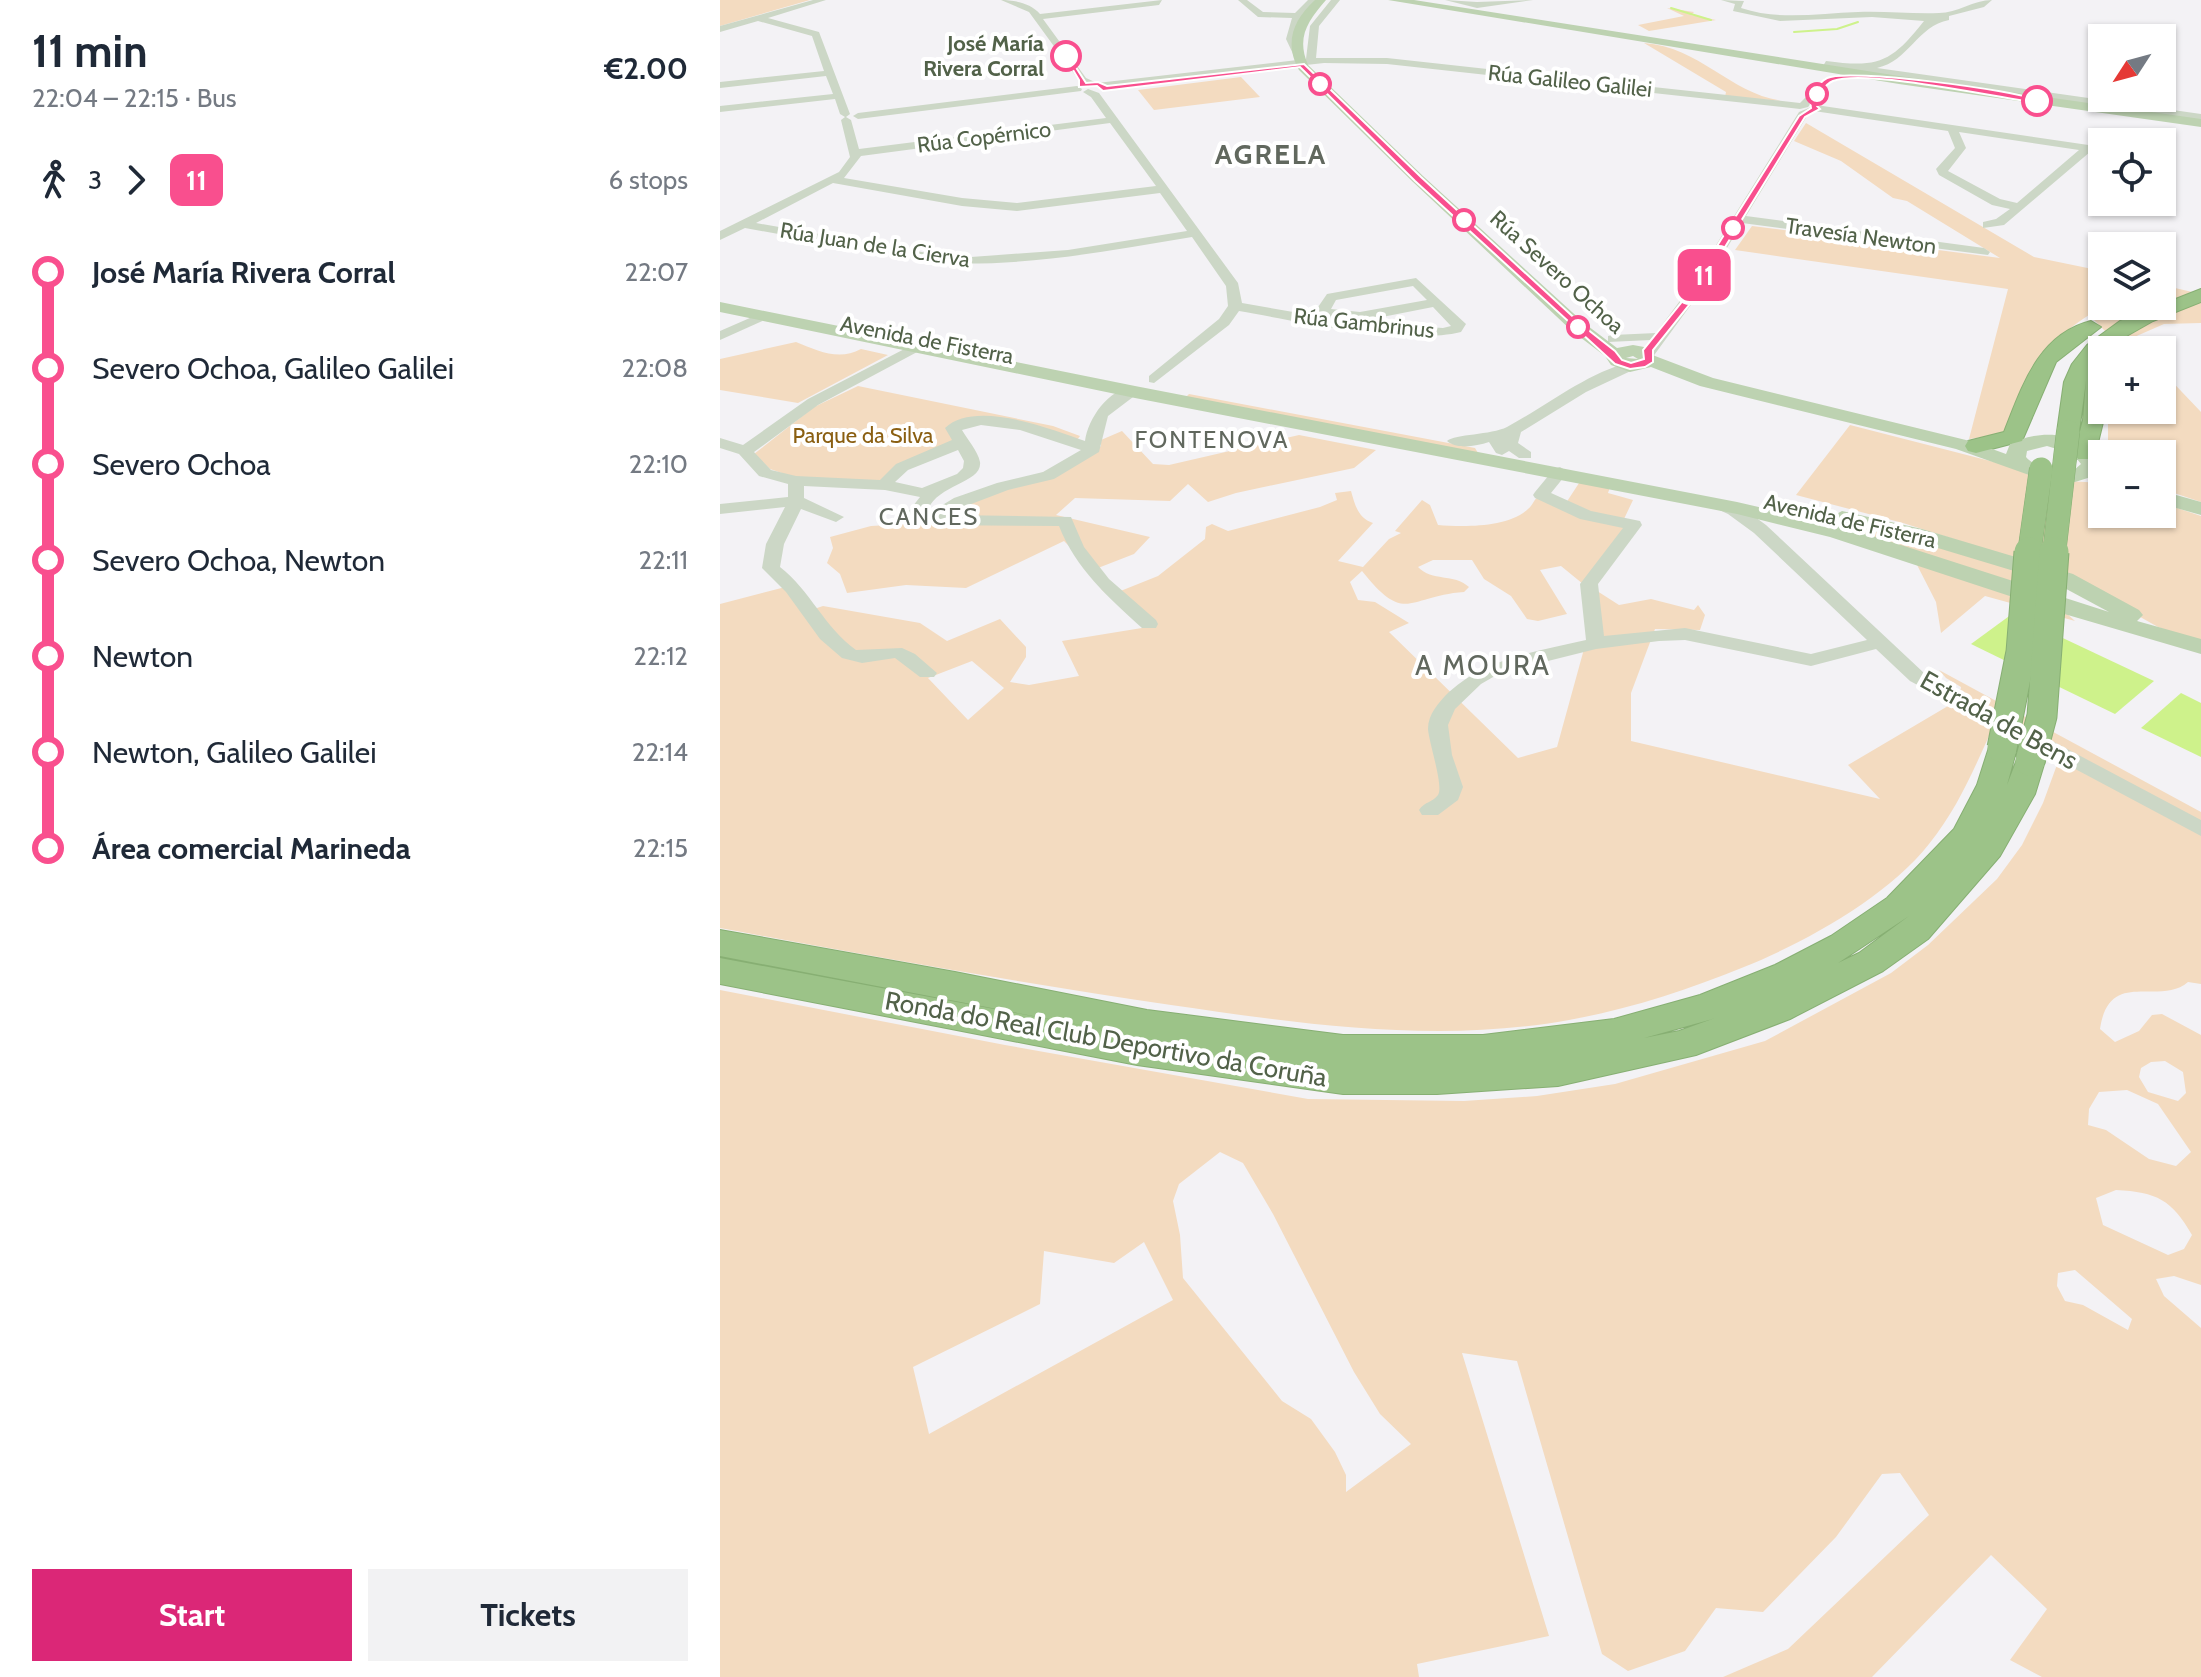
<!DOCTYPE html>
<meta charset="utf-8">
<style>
:root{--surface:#fff;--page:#f2f2f3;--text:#1f2937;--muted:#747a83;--accent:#db2777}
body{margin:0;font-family:Cabin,sans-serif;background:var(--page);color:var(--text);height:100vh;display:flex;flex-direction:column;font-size:30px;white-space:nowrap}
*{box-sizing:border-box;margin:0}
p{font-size:26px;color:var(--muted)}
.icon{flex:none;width:44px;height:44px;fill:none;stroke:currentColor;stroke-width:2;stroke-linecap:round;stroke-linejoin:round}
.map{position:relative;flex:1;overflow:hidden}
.drawer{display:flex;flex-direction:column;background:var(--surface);width:720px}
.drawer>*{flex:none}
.badge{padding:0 16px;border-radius:12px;font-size:28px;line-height:52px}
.needle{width:52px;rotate:234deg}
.controls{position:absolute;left:1368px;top:24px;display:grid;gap:16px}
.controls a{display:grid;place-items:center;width:88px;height:88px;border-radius:0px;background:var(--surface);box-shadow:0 2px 6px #0004;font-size:40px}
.map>.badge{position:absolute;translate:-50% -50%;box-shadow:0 0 0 4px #fff}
.legs{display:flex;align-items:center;gap:12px;height:88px;padding:0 32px;font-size:26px}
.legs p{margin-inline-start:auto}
.summary{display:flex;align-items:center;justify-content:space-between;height:136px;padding:0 32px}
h1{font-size:44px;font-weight:800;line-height:60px}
.cta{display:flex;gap:16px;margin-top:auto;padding:16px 32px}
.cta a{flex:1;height:92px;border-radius:0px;background:var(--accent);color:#fff;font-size:32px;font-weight:800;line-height:92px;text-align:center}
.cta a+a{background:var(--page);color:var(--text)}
ul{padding:0 32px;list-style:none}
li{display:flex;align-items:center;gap:28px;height:96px;font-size:30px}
li i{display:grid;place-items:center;width:12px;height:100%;margin:0 10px;background:currentColor}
li i::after{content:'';width:20px;height:20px;margin:-10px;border:6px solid;border-radius:50%;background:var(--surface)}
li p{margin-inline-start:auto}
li:first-child i{background:linear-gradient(#0000 50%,currentColor 0)}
li:last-child i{background:linear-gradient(currentColor 50%,#0000 0)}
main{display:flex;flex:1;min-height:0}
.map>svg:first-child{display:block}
</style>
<main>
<section class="drawer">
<div class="summary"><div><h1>11 min</h1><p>22:04 – 22:15 · Bus</p></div><b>€2.00</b></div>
<div class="legs"><svg class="icon" aria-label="walk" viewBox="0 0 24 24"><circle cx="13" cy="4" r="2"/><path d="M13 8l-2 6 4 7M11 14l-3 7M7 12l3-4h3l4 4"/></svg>3<svg class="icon" aria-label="forward" viewBox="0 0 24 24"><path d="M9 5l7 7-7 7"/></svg><b class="badge" style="background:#f94f8e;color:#fff">11</b><p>6 stops</p></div>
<ul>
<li><i style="color:#f94f8e"></i><b>José María Rivera Corral</b><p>22:07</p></li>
<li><i style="color:#f94f8e"></i><span>Severo Ochoa, Galileo Galilei</span><p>22:08</p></li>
<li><i style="color:#f94f8e"></i><span>Severo Ochoa</span><p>22:10</p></li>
<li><i style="color:#f94f8e"></i><span>Severo Ochoa, Newton</span><p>22:11</p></li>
<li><i style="color:#f94f8e"></i><span>Newton</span><p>22:12</p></li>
<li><i style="color:#f94f8e"></i><span>Newton, Galileo Galilei</span><p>22:14</p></li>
<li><i style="color:#f94f8e"></i><b>Área comercial Marineda</b><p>22:15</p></li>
</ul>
<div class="cta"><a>Start</a><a>Tickets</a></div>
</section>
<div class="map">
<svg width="1481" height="1677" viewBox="0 0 1481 1677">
<rect width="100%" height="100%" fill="#f3f2f5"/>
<!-- green -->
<g fill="#f3dbc0" fill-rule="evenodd">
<path d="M0 0H90L0 26Z"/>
<path d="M947 8 974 12 971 15 996 20 929 31 918 25 964 16Z"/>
<path d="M924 43C981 47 1011 95 1064 101L1005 97 1006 92Z"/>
<path d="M521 77 540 97 434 110 418 90Z"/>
<path d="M1086 123 1314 257 1382 271V306H1442V285L1481 294V323L1444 324 1412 338 1423 350H1397L1400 346 1369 315C1315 350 1307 376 1285 434L1249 439 1288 289 1015 250 1032 226 1280 258 1187 201 1173 198 1121 161 1074 141Z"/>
<path d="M76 342C98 351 119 361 141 349L168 355 78 403 0 390V359Z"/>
<path d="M1442 371 1481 412V502L1442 489V454H1388V410H1442Z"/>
<path d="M138 386 333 426 360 436 357 440 244 419 236 441 163 481 79 479 50 469 34 454 94 407Z"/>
<path d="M469 394 755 448 758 453 465 398Z"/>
<path d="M1130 425 1348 481 1382 483V514H1442V503L1481 516V643L1438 627 1344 574 1183 523 1076 495Z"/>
<path d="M402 431 433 464 449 465 579 435 656 450 634 468 516 493 488 502 468 484 450 501 355 498 336 515 430 537 414 554 378 568 398 592 438 576 485 539 486 527 492 524 508 531 600 507 617 500 615 493 631 491C635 505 638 518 653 523L618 561 643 567 669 539 681 533 675 531 702 500 710 505 718 525C743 527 788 528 808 509 814 504 813 499 821 495L846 503 861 480 890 487 888 493 913 500 904 519 918 523 874 589 899 605 931 599 974 610 978 605 985 615 980 630 935 629 911 693V741L1160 799 1128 765 1228 706 1240 694 1241 687 1226 678 1219 670 1481 812V984L1468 982C1439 1007 1389 967 1380 1029L1395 1042 1419 1031 1432 1015 1442 1014 1481 1035V1285L1454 1276 1436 1279 1444 1296 1481 1328V1677H1322L1290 1660 1327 1609 1271 1555 1152 1677H1003L1068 1649 1209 1515 1180 1473 1162 1474 1116 1537 1043 1612 996 1608 965 1651 908 1671 882 1654 797 1361 742 1353 829 1636 697 1664 699 1677H0V990L285 1045 588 1099 744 1101 817 1096 895 1084 1045 1041 1171 973 1208 945 1277 879 1302 845 1323 803 1338 762 1273 727C1254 769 1238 808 1209 844 1167 897 1086 942 1024 967 967 990 910 1009 849 1020 717 1044 582 1024 451 1005 300 983 150 956 0 928V604L77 584 94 609 103 606 200 623 227 641 280 619 306 647V657L290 682 309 685 359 676 342 641 428 627 382 590 355 552 344 541 246 588 186 585 127 593 120 574 107 563 113 548 110 537 151 526 202 523 251 500 369 455 381 446V440ZM713 560H752L764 579 791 596 807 619 818 621 847 614 820 570 841 566 863 584 876 646 864 649 837 747 798 758 669 632 689 623 655 602 638 600 630 582 642 571C686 626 687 596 744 592L749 587C734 573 712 582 698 567ZM252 661 284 688 248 720 208 678ZM1445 1061 1463 1072 1466 1093 1458 1101 1428 1092 1419 1077 1421 1068 1431 1062ZM1407 1090 1438 1104 1471 1152 1456 1166 1429 1159 1386 1130 1368 1125 1369 1109 1379 1092ZM500 1152 523 1163 553 1214 634 1372 660 1414 691 1444 626 1492V1475L615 1452 591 1419 562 1401 463 1278 460 1235 453 1201 459 1184ZM1396 1190C1437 1192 1452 1200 1472 1235L1464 1249 1448 1255 1383 1225 1376 1198ZM424 1242 453 1300 209 1434 193 1367 320 1304 324 1251 394 1263ZM1355 1270 1412 1319 1408 1330 1363 1305 1345 1301 1337 1286 1338 1273Z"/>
<path d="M1053 511 1159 530 1299 571 1300 584Z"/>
<path d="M1196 563 1344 611 1355 621 1265 596 1221 633 1216 602Z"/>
</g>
<!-- water -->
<g fill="#cef28b">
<path d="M1292 614 1434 681 1395 714 1251 644Z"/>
<path d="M1461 693 1481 703V757L1421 728Z"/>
</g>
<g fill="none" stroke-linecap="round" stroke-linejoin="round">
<!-- stream -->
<g stroke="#cef28b" stroke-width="2">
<path d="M951 8 991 20"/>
<path d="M1074 32 1117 29 1138 22"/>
</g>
<defs>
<g id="highway">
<path d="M1481 289V302L1433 321 1382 350V410H1386L1374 459H1358L1354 454 1363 420 1366 381 1359 432 1356 437H1340L1337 432 1344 382 1352 364 1367 345 1400 321Z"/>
<path d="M1371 321 1381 327 1336 362 1302 441 1256 453 1248 451 1245 446 1248 441 1284 432C1302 387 1318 334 1371 321Z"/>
<path d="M1282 738 1293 741 1297 748 1287 785 1299 754 1310 751 1321 754 1325 761 1315 794 1280 856 1208 939 1163 971 1070 1019 976 1055 838 1086 717 1094H623L417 1065 0 984V958L392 1031 0 956V930L235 972 427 1010 623 1035H763L894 1019 980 995 1055 965 1111 936 1167 898 1234 829 1257 785 1271 741ZM1189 916 1139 953 1118 963ZM995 1018 959 1031 924 1038 989 1020Z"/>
</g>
</defs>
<!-- highway casing -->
<use href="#highway" stroke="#87af73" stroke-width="2"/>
<!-- minor -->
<g fill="#ccd7c6" fill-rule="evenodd">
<path d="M93 0H106L48 18 99 32 130 114 126 117 131 120 139 149 386 118 371 97 363 92 368 89 379 93 518 283 522 303 608 318 596 310 607 294 696 278 746 324 741 332C684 346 578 321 519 311L509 325 434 383 429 382V376L499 319 508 306 506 286 472 237C388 251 305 267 219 263L25 228 0 240V231L119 172 130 157 121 120 125 117 120 114 115 99 0 112V106L113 94 106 76 0 88V82L104 71 92 36 38 21 0 32V26ZM390 123 436 186 297 203 242 198 124 178 141 156ZM113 183 242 206 297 211 440 193 467 231 348 250 251 257 219 255 36 223ZM693 286 707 300 640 312 611 309 616 300ZM713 307 731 326 723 328 632 322 623 320 657 318Z"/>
<path d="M281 0C294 0 311 3 320 14L442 0 439 5 323 19 366 78 377 83 586 59 590 26 611 0H620L599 26 596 58H667L1080 103 1105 78 1134 72 1139 75 1111 82 1088 107 1080 109 667 64 604 63 381 88 360 82 309 12Z"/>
<path d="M518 0H527L543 12 575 13 588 0H597C574 24 576 27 580 56H574L566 39 572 18 538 17Z"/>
<path d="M725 0 757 2 813 0 757 8Z"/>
<path d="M1001 0 1024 1 1021 8C1060 21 1099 13 1138 12 1165 11 1192 14 1219 13 1237 13 1254 0 1272 0L1264 7 1229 16V20C1197 26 1189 61 1157 68L1481 114V120L1103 66 1106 61C1158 68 1171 63 1204 21L1152 17 1060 21 1013 11 1015 4Z"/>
<path d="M357 86 362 89 361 91 138 119 133 116 138 113Z"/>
<path d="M1096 105 1382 147V153L1370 152 1284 225 1263 228V222L1276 219 1290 209 1272 205 1219 175 1216 169 1235 148 1228 131 1094 111 1087 116 1026 216 1264 248 1270 252 1268 255 1022 223 981 291 932 358 927 359 920 355 931 340 888 342V336L893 335 936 333 968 290 1079 112ZM1239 132 1359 150 1297 203 1280 199 1228 171 1246 148Z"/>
<path d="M39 314 51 317 0 340V331Z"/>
<path d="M194 344 199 345V351L98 405 34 452 51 470 76 476 160 480 176 464 232 440 225 428C255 399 331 429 365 441 368 418 391 384 417 388V394L388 416 379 452 334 479 288 490 246 506 232 515 351 517 364 547 389 579 436 620 438 624 436 628H422C388 597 356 569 339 526L206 525 190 518 189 511 200 497 165 490 84 486V498L124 517 116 522 81 509 64 544 60 567C90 590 104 627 136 650L182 648 195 654 217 673 214 677H200L175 658 142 663 122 658 100 639 66 592 42 568 46 544 65 507 0 514V504L68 497V484L39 476 19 454 0 448V438L23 445 88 399ZM261 425 300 430 361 450 323 472 277 483 234 498 206 515C213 484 263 484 260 462 258 451 247 439 242 430ZM238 450 244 461 243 468 237 474 202 488 175 482 188 470Z"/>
<path d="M910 362 917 366 915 369 866 392 801 432 798 443 811 452V458H799L789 451 782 455 776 453 769 442C756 446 738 450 727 441 735 434 771 435 787 427 828 405 865 374 910 362Z"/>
<path d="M840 467 848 472 831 493 871 511 920 521 922 525 878 584 884 636 965 628 1091 654 1147 640 1034 533 1008 514 984 503 992 498 1020 506 1046 525 1204 673 1481 820V836L1190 681 1156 649 1091 666 965 640 939 641 876 649 780 673 761 684 735 709 728 725 732 755 743 787 738 800 718 815H702L699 810C704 802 713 802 718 795 724 787 709 743 708 729 708 714 719 702 729 692 768 657 816 652 866 640L860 584 903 528 860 519 815 498 813 495 815 492 834 469Z"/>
</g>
<!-- major -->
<g fill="#bdd2b1" fill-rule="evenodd">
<path d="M595 0H606C588 21 576 37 588 65L703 176 864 323 897 348 913 345 924 347 935 356 993 378 1250 441 1286 454 1290 444C1320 428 1366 431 1382 465L1371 477 1355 482 1320 479 1236 449 980 386 931 367 910 372 891 365 885 356 852 331 693 182 579 70C564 43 573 20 595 0ZM913 356 918 359 906 358ZM1327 446 1353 454 1361 464 1354 470C1338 468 1317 470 1306 457L1307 451Z"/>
<path d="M668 0H694L1179 76 1481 119V127L1179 84Z"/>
<path d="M0 302 415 386 1017 502 1125 527 1389 612 1337 584 1188 539 1114 522 1111 517 1122 511 1202 529 1353 574 1419 610 1423 615 1417 621 1481 639V654L1341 613 1110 537 1017 514 415 398 0 312Z"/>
<path d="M1442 491 1481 502V515L1442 504Z"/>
</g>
<!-- highway -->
<use href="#highway" fill="#9cc388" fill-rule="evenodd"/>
<defs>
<g id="highway-bridge-far1">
<path d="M1309 554 1321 469"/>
<path d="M1334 554 1348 432"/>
</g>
<g id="highway-bridge">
<path d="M1282 748 1301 652 1309 552"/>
<path d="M1310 761 1322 716 1334 552"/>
</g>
</defs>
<!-- highway-bridge-far1 casing -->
<use href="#highway-bridge-far1" stroke="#87af73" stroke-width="24" stroke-linecap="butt"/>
<!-- highway-bridge casing -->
<use href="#highway-bridge" stroke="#87af73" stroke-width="31" stroke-linecap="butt"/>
<!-- highway-bridge-far1 -->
<use href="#highway-bridge-far1" stroke="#9cc388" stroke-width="23"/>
<!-- highway-bridge -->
<use href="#highway-bridge" stroke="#9cc388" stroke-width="29"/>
</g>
<!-- line-1 -->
<path fill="#f94f8e" stroke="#fff" stroke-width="2" d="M344 55H348L366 83 378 82 387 86 584 64 701 177 862 325 895 351 902 360 911 363 924 359 923 350 961 303 1079 116 1091 108C1089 99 1097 83 1107 78 1128 68 1297 90 1320 101L1317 103C1276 97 1146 69 1113 81 1104 85 1099 96 1097 106L1100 109 1085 117 970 304 933 350V362L925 367 910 369 895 364 695 181 580 67 383 91 377 86 359 87V80Z"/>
<!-- markers -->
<g fill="#fff" stroke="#f94f8e" stroke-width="4">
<circle cx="346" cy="56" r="14"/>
<circle cx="600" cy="84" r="10"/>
<circle cx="1097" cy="94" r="10"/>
<circle cx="1317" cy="101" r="14"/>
<circle cx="744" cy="220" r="10"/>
<circle cx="1013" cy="228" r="10"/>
<circle cx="858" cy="327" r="10"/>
</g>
<g text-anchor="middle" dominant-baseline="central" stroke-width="8" stroke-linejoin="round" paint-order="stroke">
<!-- far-stop labels -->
<g font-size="22" font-weight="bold" fill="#526249" stroke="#fff" text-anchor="end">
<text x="324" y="43">José María<tspan x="324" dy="25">Rivera Corral</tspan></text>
</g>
<!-- far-street labels -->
<g font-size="22" fill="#526249" stroke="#fff">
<text transform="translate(850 81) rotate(6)">Rúa Galileo Galilei</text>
<text transform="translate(264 137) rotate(-7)">Rúa Copérnico</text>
<text transform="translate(1141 236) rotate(8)">Travesía Newton</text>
<text transform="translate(155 245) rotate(9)">Rúa Juan de la Cierva</text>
<text transform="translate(837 272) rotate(42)">Rúa Severo Ochoa</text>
<text transform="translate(644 323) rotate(6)">Rúa Gambrinus</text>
<text transform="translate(207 340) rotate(11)">Avenida de Fisterra</text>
<text transform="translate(1130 521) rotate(13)">Avenida de Fisterra</text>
</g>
<!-- far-park labels -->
<g font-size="22" fill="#8a5f12" stroke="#fff">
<text x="143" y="435">Parque da Silva</text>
</g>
<!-- far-neighbourhood labels -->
<g font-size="24" letter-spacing="2" fill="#61685e" stroke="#fff">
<text x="492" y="439">FONTENOVA</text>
<text x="209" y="516">CANCES</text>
</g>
<!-- street labels -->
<g font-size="26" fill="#526249" stroke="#fff">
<text transform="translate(1279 720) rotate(29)">Estrada de Bens</text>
<text transform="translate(386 1039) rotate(10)">Ronda do Real Club Deportivo da Coruña</text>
</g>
<!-- far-district labels -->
<g font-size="28" font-weight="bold" letter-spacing="2" fill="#61685e" stroke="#fff">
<text x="551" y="154">AGRELA</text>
</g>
<!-- neighbourhood labels -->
<g font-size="28" letter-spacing="2" fill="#61685e" stroke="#fff">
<text x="763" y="665">A MOURA</text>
</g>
</g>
</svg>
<div class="controls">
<a><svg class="needle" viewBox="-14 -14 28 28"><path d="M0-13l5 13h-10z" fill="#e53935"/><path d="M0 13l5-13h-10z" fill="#747a83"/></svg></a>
<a><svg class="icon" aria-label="locate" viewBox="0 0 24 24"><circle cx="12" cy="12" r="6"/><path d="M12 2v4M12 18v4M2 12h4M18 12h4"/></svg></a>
<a><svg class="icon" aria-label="layers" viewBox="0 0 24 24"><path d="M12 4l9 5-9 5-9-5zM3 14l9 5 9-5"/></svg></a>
<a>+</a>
<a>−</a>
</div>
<b class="badge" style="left:984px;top:275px;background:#f94f8e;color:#fff">11</b>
</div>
</main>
